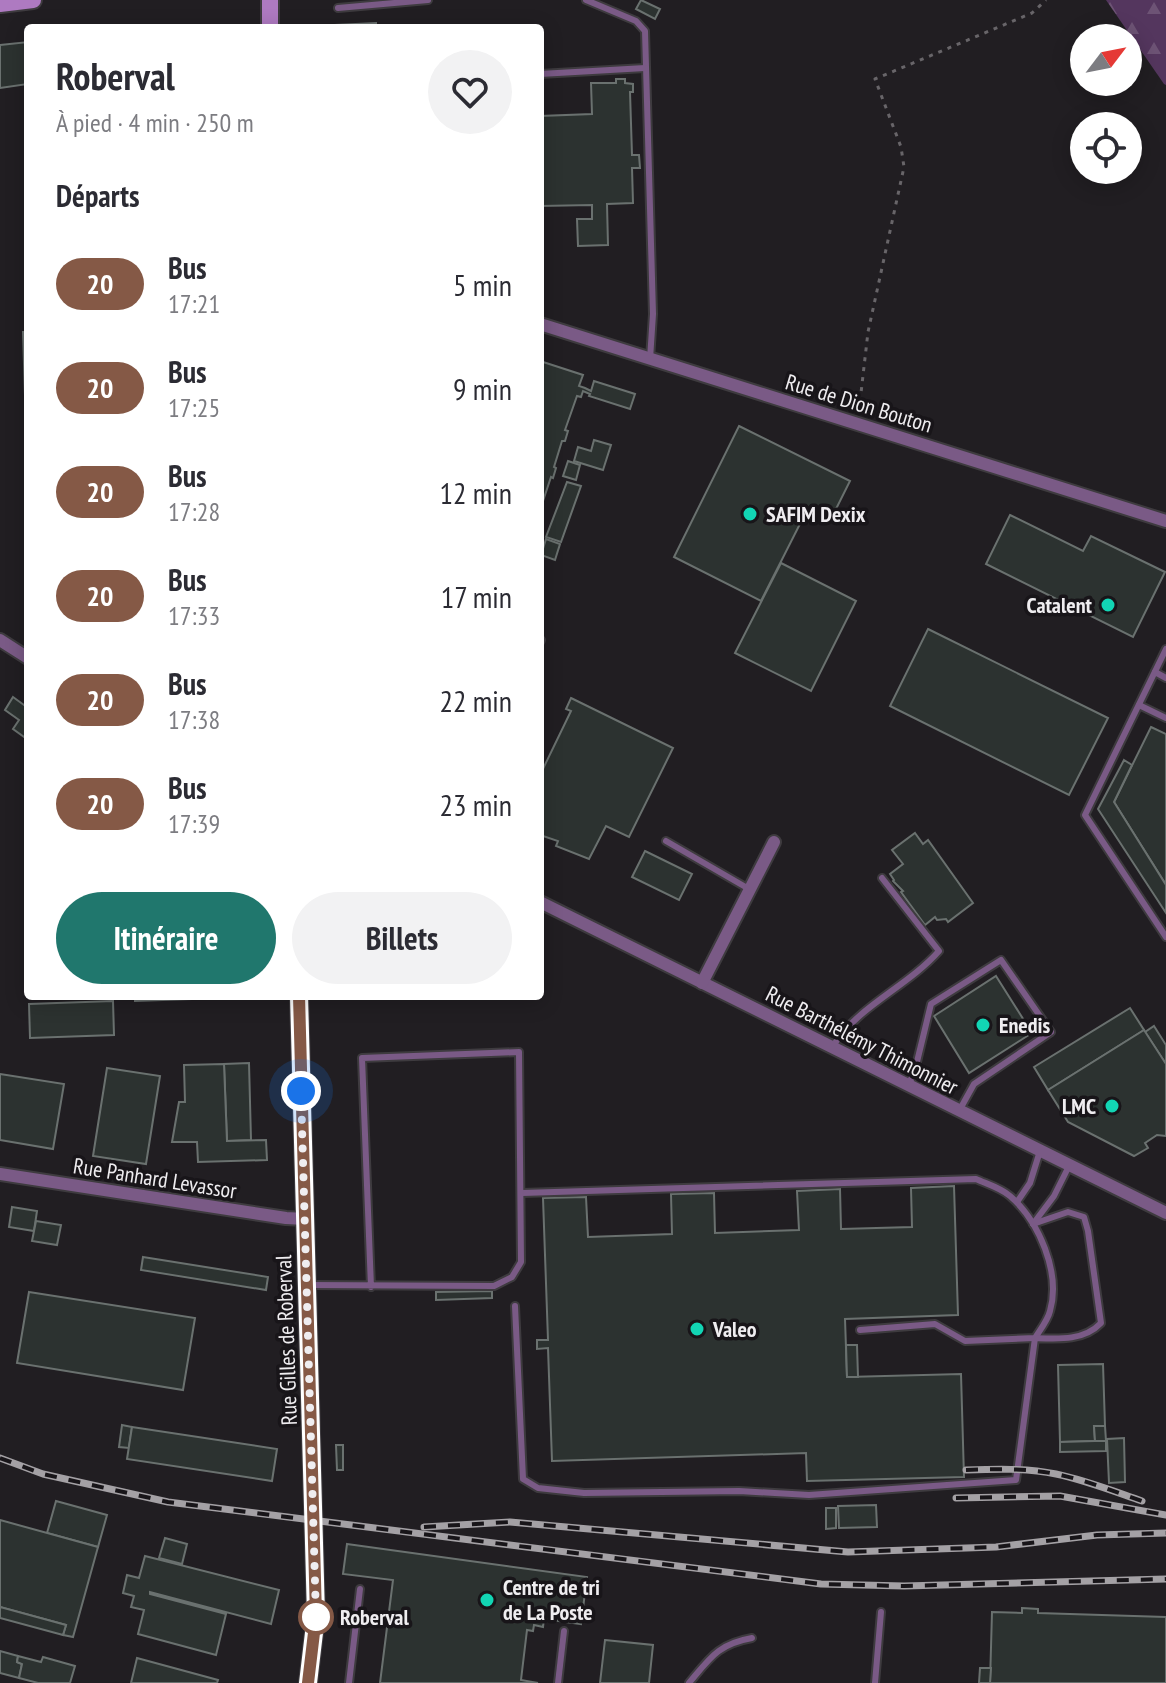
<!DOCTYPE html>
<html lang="fr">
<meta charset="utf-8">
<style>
:root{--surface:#fff;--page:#f2f2f3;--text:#2b2b33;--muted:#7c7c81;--accent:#20776d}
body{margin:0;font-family:"PT Sans Narrow",sans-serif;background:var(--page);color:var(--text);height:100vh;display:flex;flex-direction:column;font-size:30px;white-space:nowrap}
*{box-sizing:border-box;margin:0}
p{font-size:26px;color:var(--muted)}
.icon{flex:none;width:44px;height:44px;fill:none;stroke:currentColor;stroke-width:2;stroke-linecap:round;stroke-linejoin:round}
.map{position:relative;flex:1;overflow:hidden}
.panel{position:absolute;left:24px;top:24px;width:520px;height:976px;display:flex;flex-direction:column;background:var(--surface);border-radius:8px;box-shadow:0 4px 20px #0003}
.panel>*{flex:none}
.badge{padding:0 16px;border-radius:26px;font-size:28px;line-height:52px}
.needle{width:52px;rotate:58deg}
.fabs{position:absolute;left:1070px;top:24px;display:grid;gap:16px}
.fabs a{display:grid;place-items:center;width:72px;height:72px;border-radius:50%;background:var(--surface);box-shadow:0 4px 20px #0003;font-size:40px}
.you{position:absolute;width:40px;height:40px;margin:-20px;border:6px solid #fff;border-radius:50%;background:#1a73e8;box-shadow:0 0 0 12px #1a73e833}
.map>.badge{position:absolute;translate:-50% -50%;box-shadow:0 0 0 4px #fff}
h2{padding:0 32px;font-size:30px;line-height:72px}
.round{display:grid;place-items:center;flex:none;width:84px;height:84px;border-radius:42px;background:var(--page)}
.overview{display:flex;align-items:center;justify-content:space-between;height:136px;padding:0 32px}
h1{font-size:38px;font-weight:800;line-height:60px}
.cta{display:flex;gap:16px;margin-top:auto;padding:16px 32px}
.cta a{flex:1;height:92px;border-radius:48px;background:var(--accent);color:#fff;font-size:32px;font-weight:800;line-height:92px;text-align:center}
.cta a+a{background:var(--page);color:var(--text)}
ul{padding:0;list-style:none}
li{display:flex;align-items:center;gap:24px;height:104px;padding:0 32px}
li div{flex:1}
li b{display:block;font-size:30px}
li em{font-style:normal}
li .badge{min-width:88px;font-weight:700;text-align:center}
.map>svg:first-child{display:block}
</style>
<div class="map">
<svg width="1166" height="1683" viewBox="0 0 1166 1683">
<defs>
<pattern id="forest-firs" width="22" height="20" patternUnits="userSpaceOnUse" patternTransform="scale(2)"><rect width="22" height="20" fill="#54365e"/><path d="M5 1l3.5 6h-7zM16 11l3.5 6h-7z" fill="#6d5375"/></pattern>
</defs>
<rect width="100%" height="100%" fill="#211e22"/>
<!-- forest -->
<path fill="url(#forest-firs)" d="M1106 0H1166V85L1164 84Z"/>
<!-- building -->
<g fill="#2c3230" stroke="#6a716f" stroke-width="2">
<path d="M641 0 660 9 655 19 636 9Z"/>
<path d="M376 23V28H335V25Z"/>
<path d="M28 42V84L0 88V45Z"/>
<path d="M616 79H625V83L633 84V92H630L632 155H639L640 168H632L633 203 607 204 608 245 578 246 577 219H592V205L540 206V116L592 114 591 83H616Z"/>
<path d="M23 332H28V459H27Z"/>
<path d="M540 361 583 375 579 386 585 388 591 391 594 381 635 394 630 409 589 396 590 394 583 391 581 397 577 396 565 430 568 431 565 441H562L554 467 556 468 553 478 551 477 540 510Z"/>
<path d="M739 426 850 481 831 519 808 508 761 601 674 557Z"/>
<path d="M594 440 611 445 603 470 574 461 578 447 591 451Z"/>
<path d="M568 461 580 465 576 480 563 476Z"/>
<path d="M567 482 581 486 561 542 546 537Z"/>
<path d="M1010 515 1083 551 1091 536 1165 572 1133 637 986 564Z"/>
<path d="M546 539 560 544 555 560 541 555Z"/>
<path d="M781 563 856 601 811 691 735 653Z"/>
<path d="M928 629 1108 718 1069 795 890 706Z"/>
<path d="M13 697 28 708 27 739 13 729 19 720 5 710Z"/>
<path d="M571 698 673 748 629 837 606 826 589 859 556 846 558 841 540 835V775L571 711 566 709Z"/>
<path d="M1151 727 1166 734V885L1114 802Z"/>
<path d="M1124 760 1132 765 1114 802 1166 885V913L1098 809Z"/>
<path d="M915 833 923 844 928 840 973 903 948 922 946 919 937 920 935 917 925 925 901 892 903 891 893 881 894 880 890 874 903 864 892 850Z"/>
<path d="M645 851 692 874 679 900 632 877Z"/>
<path d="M996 976 1032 1033 969 1073 934 1016Z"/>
<path d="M135 996H249V997L135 1001Z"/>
<path d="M113 1001 114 1035 30 1038 29 1004Z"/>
<path d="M1130 1008 1144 1030 1048 1090 1034 1067Z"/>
<path d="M1154 1026 1166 1045V1064L1145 1032Z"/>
<path d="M1144 1030 1166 1064V1136L1157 1135 1145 1143 1148 1148 1134 1156 1068 1122 1048 1090Z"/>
<path d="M249 1063 251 1140 227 1141 224 1064Z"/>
<path d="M224 1064 227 1141 266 1140 267 1160 198 1162 197 1142H172L179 1102H185L184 1065Z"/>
<path d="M107 1068 160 1076 146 1164 93 1156Z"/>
<path d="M0 1074 64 1084 53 1149 0 1140Z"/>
<path d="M954 1186 958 1315 845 1319 847 1377 961 1374 964 1477 807 1481 806 1453 552 1461 548 1348 537 1349V1340H548L543 1198 586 1197 588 1237 672 1234 671 1194 714 1193 715 1233 799 1230 797 1191 840 1189 841 1229 912 1227 911 1188Z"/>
<path d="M12 1207 37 1211 34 1231 9 1227Z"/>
<path d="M36 1221 61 1225 57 1245 32 1241Z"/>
<path d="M143 1257 268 1277 266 1290 141 1270Z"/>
<path d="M492 1291V1298L436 1300V1292Z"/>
<path d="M29 1292 195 1318 183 1390 17 1363Z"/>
<path d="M846 1345H857L858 1377H847Z"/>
<path d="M1103 1364 1105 1426H1094L1095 1441 1060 1442 1058 1365Z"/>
<path d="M122 1425 132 1427 129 1448 119 1447Z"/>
<path d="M1094 1426H1105L1106 1441H1095Z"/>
<path d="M132 1427 277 1449 272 1481 127 1459Z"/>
<path d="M1124 1438 1125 1482 1109 1483 1107 1439Z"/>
<path d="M1095 1441H1106V1451L1060 1452V1442Z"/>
<path d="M336 1445H343V1470H337Z"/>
<path d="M56 1501 107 1515 98 1547 47 1533Z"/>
<path d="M876 1505 877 1527 839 1528 838 1506Z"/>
<path d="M826 1508H836V1528L826 1529Z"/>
<path d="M0 1520 98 1547 73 1637 63 1635 66 1625 0 1607Z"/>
<path d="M165 1538 187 1544 182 1564 159 1558Z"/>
<path d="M347 1544 587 1577 581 1624 544 1619 543 1627 534 1625 533 1631 527 1630 521 1680 538 1683H380L393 1580 343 1574Z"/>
<path d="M145 1556 279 1590 271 1624 150 1592V1594L226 1614 216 1655 138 1634 144 1610 131 1607 134 1596 123 1593 127 1575 139 1578Z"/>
<path d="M0 1607 66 1625 63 1635 0 1618Z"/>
<path d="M1022 1608 1038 1609V1613L1166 1617V1683H990L992 1612 1022 1613Z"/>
<path d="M605 1640 653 1645 649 1683H600Z"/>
<path d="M0 1651 18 1656 17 1662 22 1664 19 1678 0 1673Z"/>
<path d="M18 1656 41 1662 43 1657 75 1666 70 1683H38L19 1678 22 1664 17 1662Z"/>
<path d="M137 1658 218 1680 217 1683H131Z"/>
<path d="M980 1668H991L990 1683H979Z"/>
</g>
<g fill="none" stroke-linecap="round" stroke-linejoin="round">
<defs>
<g id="lane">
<path d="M586 0 636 21 645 31 653 314 650 359"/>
<path d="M338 8 428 0"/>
<path d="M540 74 645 68"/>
<path d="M540 642 541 640"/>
<path d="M1166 649 1085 815 1166 937"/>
<path d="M1155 672 1166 678"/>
<path d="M1139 705 1166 718"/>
<path d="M666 841 749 889"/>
<path d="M833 1046C858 1006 907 987 939 951L882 878"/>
<path d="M909 1084 915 1070 931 1004 1001 960 1051 1032 974 1084 959 1111"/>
<path d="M522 1193 976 1179C987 1184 1001 1188 1010 1196 1039 1221 1061 1273 1050 1311 1048 1320 1040 1330 1035 1338L965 1341 935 1324 860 1330"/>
<path d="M1017 1202 1030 1183 1040 1151"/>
<path d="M1033 1224 1054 1196 1070 1164"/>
<path d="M307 1285 494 1286 512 1277 521 1262 519 1052 362 1058 371 1287"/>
<path d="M515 1306 523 1479 538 1488 584 1493 739 1491 809 1495 1016 1480 1035 1338C1058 1339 1084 1341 1101 1323L1088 1231 1084 1217 1068 1212 1033 1224"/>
<path d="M349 1683 360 1589"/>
<path d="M558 1683 564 1631"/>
<path d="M689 1683C710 1658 718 1644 752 1638"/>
<path d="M875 1683 881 1612"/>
</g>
<g id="street">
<path d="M540 324 1166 521"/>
<path d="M0 640 28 658"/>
<path d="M540 902 1166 1213"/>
<path d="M702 983 774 842"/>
<path d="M0 1174 286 1218 305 1219"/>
</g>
<g id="secondary">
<path d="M270 0V28"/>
<path d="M0 4 33 0"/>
<path d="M299 996 316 1616 308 1683"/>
</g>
</defs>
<!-- lane casing -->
<use href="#lane" stroke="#3e3b3f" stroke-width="10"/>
<!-- street casing -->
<use href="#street" stroke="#3e3b3f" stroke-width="16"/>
<!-- secondary casing -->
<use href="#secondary" stroke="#3e3b3f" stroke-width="20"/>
<!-- path -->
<path stroke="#686569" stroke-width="3" stroke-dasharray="4 6" stroke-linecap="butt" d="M855 410 861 393 868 332 904 167 901 147 875 79 1032 13 1046 0"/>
<!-- lane -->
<use href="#lane" stroke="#7a5a86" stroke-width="6"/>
<!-- street -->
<use href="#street" stroke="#7a5a86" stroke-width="12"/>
<!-- secondary -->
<use href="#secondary" stroke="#ae7ac1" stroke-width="16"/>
<defs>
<g id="rail">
<path d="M0 1458 43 1474 168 1502 821 1584 904 1586 1166 1579"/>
<path d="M966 1470C996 1469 1026 1468 1056 1474 1085 1480 1113 1491 1142 1501"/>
<path d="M956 1498 1060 1496 1166 1515"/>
<path d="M424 1527 510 1522 848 1552 996 1547 1097 1535 1166 1533"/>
</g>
</defs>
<!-- rail casing -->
<use href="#rail" stroke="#a4a1a5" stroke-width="7"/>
<!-- rail -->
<use href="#rail" stroke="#181519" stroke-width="4" stroke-dasharray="12" stroke-linecap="butt"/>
</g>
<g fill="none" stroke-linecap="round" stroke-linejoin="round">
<defs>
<path id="line" d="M299 996 316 1616 308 1683"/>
</defs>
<!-- line casing -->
<use href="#line" stroke="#fff" stroke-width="18"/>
<!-- line -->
<use href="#line" stroke="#855946" stroke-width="12"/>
<!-- walk -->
<path stroke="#efedf0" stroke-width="8" stroke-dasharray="0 14.4" d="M301 1091 316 1617"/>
</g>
<!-- markers -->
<g fill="#12d5b4" stroke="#181519" stroke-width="3">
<circle cx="750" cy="514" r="8"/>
<circle cx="1108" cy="605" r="8"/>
<circle cx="983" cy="1025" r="8"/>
<circle cx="1112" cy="1106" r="8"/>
<circle cx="697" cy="1329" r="8"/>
<circle cx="487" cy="1600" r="8"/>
</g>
<circle fill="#fff" stroke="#855946" stroke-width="4" cx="316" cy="1617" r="16"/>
<g text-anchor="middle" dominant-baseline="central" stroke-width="7" stroke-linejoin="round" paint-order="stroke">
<!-- street labels -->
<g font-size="22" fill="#efedf0" stroke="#181519">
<text transform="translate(859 403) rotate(17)">Rue de Dion Bouton</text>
<text transform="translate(862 1040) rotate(27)">Rue Barthélémy Thimonnier</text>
<text transform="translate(155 1178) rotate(9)">Rue Panhard Levassor</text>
<text transform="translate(286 1340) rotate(-92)">Rue Gilles de Roberval</text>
</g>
<!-- poi labels -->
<g font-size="22" font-weight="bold" fill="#efedf0" stroke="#181519" text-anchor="start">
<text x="766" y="514">SAFIM Dexix</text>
<text x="1092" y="605" text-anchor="end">Catalent</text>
<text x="999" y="1025">Enedis</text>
<text x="1096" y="1106" text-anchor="end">LMC</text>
<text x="713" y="1329">Valeo</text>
<text x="503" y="1587">Centre de tri<tspan x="503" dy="25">de La Poste</tspan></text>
</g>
<!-- stop labels -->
<g font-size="22" font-weight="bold" fill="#efedf0" stroke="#181519" text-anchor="start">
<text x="340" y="1617">Roberval</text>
</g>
</g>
</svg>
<div class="fabs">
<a><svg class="needle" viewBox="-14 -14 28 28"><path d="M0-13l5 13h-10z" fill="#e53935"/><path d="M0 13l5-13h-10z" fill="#7c7c81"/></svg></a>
<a><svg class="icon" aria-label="locate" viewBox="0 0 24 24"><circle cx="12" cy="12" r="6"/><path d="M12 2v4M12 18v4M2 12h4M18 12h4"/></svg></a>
</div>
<div class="you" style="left:301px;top:1091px"></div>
<section class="panel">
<div class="overview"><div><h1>Roberval</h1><p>À pied · 4 min · 250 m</p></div><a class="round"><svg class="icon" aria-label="heart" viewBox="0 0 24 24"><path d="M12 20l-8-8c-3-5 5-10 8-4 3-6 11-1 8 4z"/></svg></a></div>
<h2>Départs</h2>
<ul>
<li><span class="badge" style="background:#855946;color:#fff">20</span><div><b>Bus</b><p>17:21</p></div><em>5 min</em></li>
<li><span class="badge" style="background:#855946;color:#fff">20</span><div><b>Bus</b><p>17:25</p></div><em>9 min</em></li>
<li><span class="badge" style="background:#855946;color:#fff">20</span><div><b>Bus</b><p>17:28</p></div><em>12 min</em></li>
<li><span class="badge" style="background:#855946;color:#fff">20</span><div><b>Bus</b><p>17:33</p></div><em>17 min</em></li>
<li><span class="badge" style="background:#855946;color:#fff">20</span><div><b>Bus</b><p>17:38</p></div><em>22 min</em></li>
<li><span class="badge" style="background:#855946;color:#fff">20</span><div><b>Bus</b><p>17:39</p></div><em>23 min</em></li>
</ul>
<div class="cta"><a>Itinéraire</a><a>Billets</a></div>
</section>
</div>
